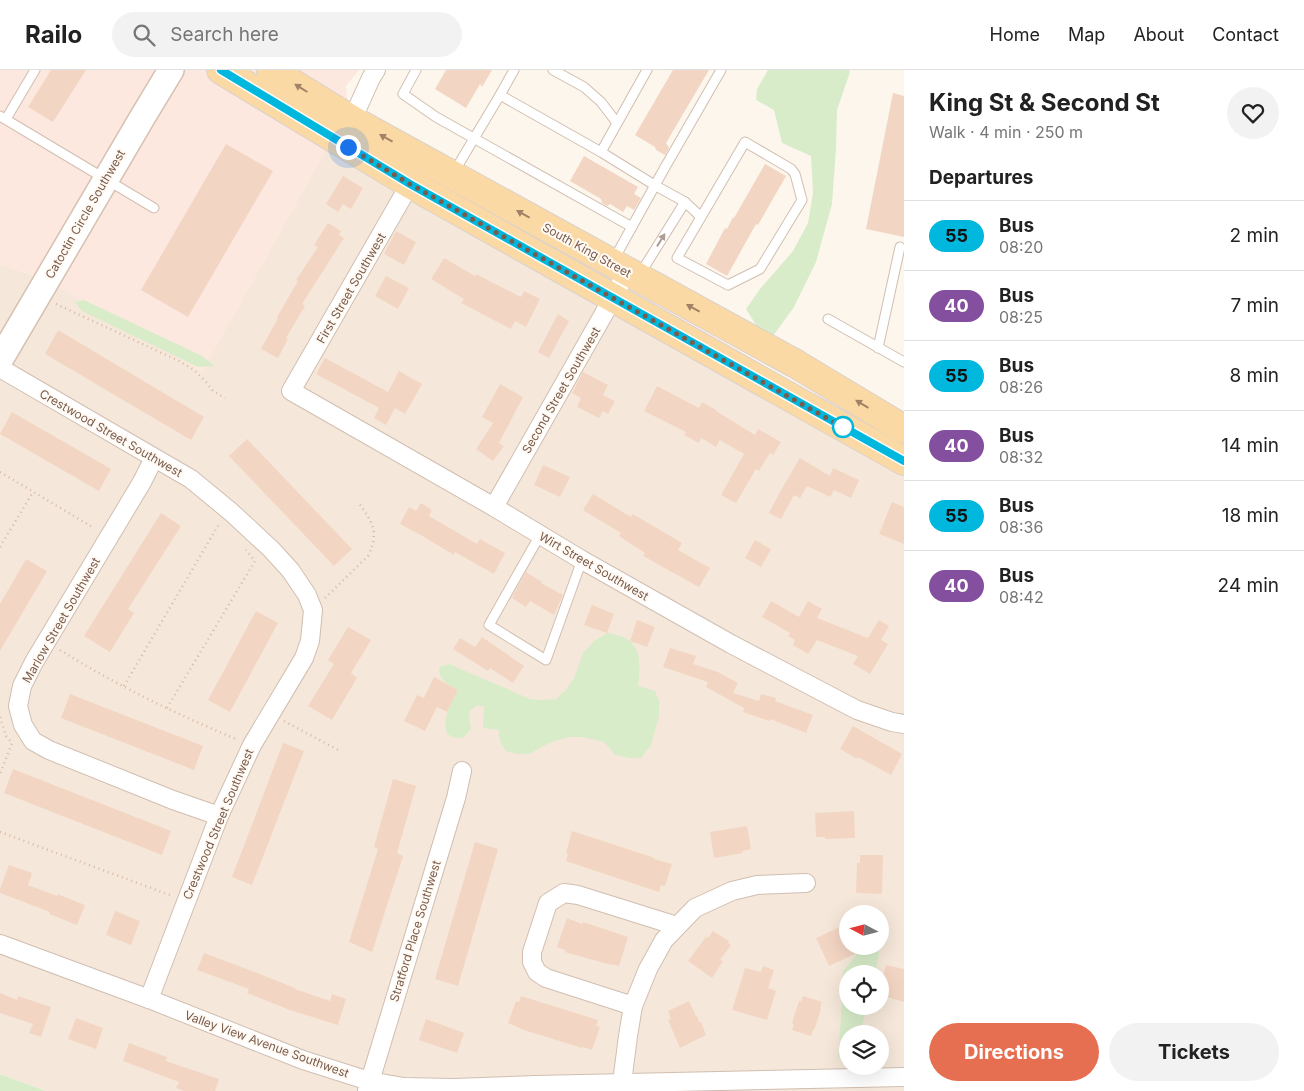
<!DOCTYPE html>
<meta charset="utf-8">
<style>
:root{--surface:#fff;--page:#f2f2f2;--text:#222;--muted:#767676;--line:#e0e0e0;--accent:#e76f51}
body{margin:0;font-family:Inter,sans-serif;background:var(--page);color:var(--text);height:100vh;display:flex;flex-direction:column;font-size:19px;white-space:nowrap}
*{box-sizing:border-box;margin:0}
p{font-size:16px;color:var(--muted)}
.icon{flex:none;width:28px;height:28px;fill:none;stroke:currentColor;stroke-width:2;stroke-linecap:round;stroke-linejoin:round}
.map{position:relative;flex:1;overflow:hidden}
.details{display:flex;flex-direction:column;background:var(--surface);width:400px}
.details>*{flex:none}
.badge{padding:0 10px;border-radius:16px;font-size:18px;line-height:32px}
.needle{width:32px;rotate:277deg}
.fabs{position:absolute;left:839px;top:835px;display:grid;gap:10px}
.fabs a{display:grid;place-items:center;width:50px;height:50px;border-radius:50%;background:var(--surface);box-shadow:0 5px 20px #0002;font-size:25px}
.you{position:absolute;width:25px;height:25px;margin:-12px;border:4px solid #fff;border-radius:50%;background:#1a73e8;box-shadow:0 0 0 8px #1a73e833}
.map>.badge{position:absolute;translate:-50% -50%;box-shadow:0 0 0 2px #fff}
h2{padding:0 25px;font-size:19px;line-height:45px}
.round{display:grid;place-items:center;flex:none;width:52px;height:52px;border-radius:26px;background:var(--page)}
.head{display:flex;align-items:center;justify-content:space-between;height:85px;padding:0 25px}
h1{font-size:24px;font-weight:700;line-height:38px}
.cta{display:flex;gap:10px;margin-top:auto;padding:10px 25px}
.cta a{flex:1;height:58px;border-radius:30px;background:var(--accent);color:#fff;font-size:20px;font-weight:700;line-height:58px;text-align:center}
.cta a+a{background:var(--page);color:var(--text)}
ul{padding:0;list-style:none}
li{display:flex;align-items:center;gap:15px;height:70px;padding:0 25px;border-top:1px solid var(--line)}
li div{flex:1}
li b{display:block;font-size:19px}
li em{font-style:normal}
li .badge{min-width:55px;font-weight:700;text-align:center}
header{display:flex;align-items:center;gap:30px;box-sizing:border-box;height:70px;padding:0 25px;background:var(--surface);border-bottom:1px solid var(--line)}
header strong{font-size:24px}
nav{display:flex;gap:28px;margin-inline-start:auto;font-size:18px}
.search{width:350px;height:45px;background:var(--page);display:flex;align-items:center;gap:12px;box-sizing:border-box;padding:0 18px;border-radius:28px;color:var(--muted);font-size:19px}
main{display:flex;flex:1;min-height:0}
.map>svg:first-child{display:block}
</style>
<header>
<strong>Railo</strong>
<div class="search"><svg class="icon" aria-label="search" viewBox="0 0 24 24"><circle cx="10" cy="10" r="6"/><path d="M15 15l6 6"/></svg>Search here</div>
<nav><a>Home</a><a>Map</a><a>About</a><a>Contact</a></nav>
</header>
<main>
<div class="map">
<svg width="904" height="1021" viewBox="0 0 904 1021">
<rect width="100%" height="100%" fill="#fdf6ec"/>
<!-- residential -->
<path fill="#f5e8da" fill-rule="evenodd" d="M333 67 904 391V1021H47L0 1004V194L46 210ZM848 844H880V876H848ZM848 904H880V936H848ZM848 964H880V996H848Z"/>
<!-- commercial -->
<path fill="#fde8e0" d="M0 0H359L346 16 349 48 333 68 202 302 46 210 0 194Z"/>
<!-- green -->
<g fill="#d8ecc9">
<path d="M768 0H849L850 2 837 40 836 78 832 134 816 192 794 237 773 266 758 258 746 239 760 219 793 181 808 153 813 123 811 86 782 73 774 40 756 30 757 19Z"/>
<path d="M84 230 202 286 215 296 198 297 82 241 75 232Z"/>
<path d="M607 563C612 564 618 565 623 567 643 576 640 598 638 616L655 621 659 631V646L651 675 641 688H629L615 685 604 672 582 667H569L549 673 529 684H518L506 681C501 674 498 669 499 660L483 658 484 636H476L470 641 469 649 471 659 463 668H455L447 664C442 647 451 634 458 620 447 614 439 610 439 597L449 594 530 629 540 630 556 629 566 620 574 608 583 583 594 571Z"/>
<path d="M871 876H876L879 884 875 904H848V936H867L860 964H848L847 992 843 990 838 986 842 933 840 920 843 901 859 882Z"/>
<path d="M0 1004 46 1021H0Z"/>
</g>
<!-- building -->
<g fill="#f3d5c3">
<path d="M51 0H86L53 52 28 37Z"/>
<path d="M446 0H492L482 17 480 14 466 38 435 19Z"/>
<path d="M673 0H709L666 73 669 78 665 85 656 80 655 77 635 65Z"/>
<path d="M893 23 904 26V167L866 159Z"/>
<path d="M226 74 273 101 188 247 141 220Z"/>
<path d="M584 86 638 117 634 124 641 128 634 140 627 136 623 142 610 134 607 136 602 133 601 129 570 111Z"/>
<path d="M765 94 786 106 758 155 756 154 727 206 706 194 725 158 727 159 733 147 734 148Z"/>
<path d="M343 106 363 118 351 139 343 134 338 142 326 134Z"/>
<path d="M328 153 341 161 339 165 344 168 302 234 305 236 286 268 288 269 278 288 261 279 278 248 277 247 298 211 296 210 318 177 314 175Z"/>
<path d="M396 161 416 172 404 195 384 184Z"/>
<path d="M444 188 475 206 476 204 521 227 524 221 540 229 526 257 515 251 511 259 461 233 464 229 431 209Z"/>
<path d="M386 206 409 218 398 239 375 226Z"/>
<path d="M558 244 569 251 549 288 538 282Z"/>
<path d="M58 260 204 347 191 370 45 284Z"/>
<path d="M325 288 388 322 399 301 422 314 405 344 395 338 386 355 374 348 379 338 316 304Z"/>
<path d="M583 302 608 315 603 325 615 331 608 344 603 341 599 348 577 337 581 328 572 323Z"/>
<path d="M500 314 523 327 499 373 504 376 493 391 476 379 493 353 482 347Z"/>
<path d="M657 316 699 338 702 332 716 340V341L755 365 758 359 781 372 773 385 770 383 759 401 756 399 736 433 721 425 744 384 720 370 716 377 701 368 699 373 684 365 686 362 644 341Z"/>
<path d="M12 342 111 399 99 421 0 364Z"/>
<path d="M247 369 352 479 334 496 229 386Z"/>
<path d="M800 388 830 406 833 398 859 410 851 428 834 420 830 427 807 416 800 428 794 425 781 449 769 443 780 422Z"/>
<path d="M543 395 570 407 560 427 534 415Z"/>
<path d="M593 424 631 447 633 444 682 473 678 480 710 498 699 517 643 486 645 483 619 466 621 463 583 440Z"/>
<path d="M892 432 904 437V474L879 464Z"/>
<path d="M421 433 432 440 429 446 477 474 480 469 505 483 494 504 455 482 454 485 419 464 400 454 409 437 416 441Z"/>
<path d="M161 443 181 456 128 539 134 543 110 582 84 566Z"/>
<path d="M755 470 771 479 761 497 745 488Z"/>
<path d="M26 489 47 501 0 581V534Z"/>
<path d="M526 502 542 512 541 513 563 525 554 545 530 531 526 537 512 528Z"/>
<path d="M771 531 799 547 808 531 822 539 817 548 868 568 879 550 889 556 881 570 888 574 870 604 853 594 858 586 817 570 808 584 793 575 795 570 788 566 790 563 762 547Z"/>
<path d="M592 535 614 544 607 563 584 555Z"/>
<path d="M256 541 278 553 230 642 208 630Z"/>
<path d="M637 550 655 557 647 577 630 571Z"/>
<path d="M348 557 371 570 351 603 357 608 332 650 308 636 334 594 328 590Z"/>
<path d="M482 567 524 596 513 613 490 598 488 601 453 579 460 568 475 577Z"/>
<path d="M670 578 696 586 693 594 718 602 738 613 733 623 759 631 761 624 776 628 775 631 813 645 806 663 770 649 769 651 743 642 744 638 706 617 708 612 663 597Z"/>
<path d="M434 607 458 620 447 642 437 637 425 661 404 651 417 625 424 628Z"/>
<path d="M70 624 203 676 194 700 61 648Z"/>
<path d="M853 656 902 684 891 705 858 687 857 689 840 679Z"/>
<path d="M283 673 304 681 252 815 232 807Z"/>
<path d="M13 699 171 761 162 785 4 723Z"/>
<path d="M393 709 416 716 397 783 403 786 372 882 349 872 378 779 374 777Z"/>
<path d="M854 741 855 768 825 769V767H816L815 743Z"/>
<path d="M747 756 751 779 742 781 743 783 714 788 710 762Z"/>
<path d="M572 761 655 788 654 789 672 794 665 816 661 815 659 822 566 791 568 784 566 783Z"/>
<path d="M475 772 498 779 458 916 435 909Z"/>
<path d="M860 785H883L882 824 856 823 857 793H860Z"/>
<path d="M9 795 32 803 28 815 57 826V824L85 835 77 855 49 844 50 842 0 823V819Z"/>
<path d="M115 841 140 851 131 875 106 865Z"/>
<path d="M567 848 582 854 583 852 628 867 619 896 611 894V895L565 882V880L557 877Z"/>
<path d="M842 856 848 868V876H852L855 884 829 896 816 868Z"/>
<path d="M713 861 729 871 728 873 731 875 720 890 723 891 712 908 688 891 706 867 708 868Z"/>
<path d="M204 883 260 904 295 918V919L330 931 332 924 346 929 338 955 290 940 247 923 249 919 197 900Z"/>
<path d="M886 895 904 899V932L880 925V918Z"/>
<path d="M763 896 774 900 768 918 776 921 767 950 732 940 745 898 761 902Z"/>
<path d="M0 923 17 930 18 926 51 937 41 967 29 963 33 954 0 943Z"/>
<path d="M521 926 598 950 596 956 600 957 592 980 583 977 582 978 524 960 508 953 516 931 519 932Z"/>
<path d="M803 926 822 932 820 938 821 939 814 960H813L811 966 792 960 794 954 792 953 799 931 801 932Z"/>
<path d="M689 931 696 946H697L699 952H701L706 965 680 978 668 950 671 949 668 941Z"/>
<path d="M76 948 103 958 96 979 68 969Z"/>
<path d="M426 949 464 963 457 983 419 970Z"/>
<path d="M129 973 167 987 166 991 219 1009 215 1021H184L176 1018 179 1012 123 991Z"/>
</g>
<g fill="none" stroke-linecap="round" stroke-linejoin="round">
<defs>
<g id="service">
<path d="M416 0 403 24 436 47 632 157"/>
<path d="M553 0 584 17 601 32 617 53"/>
<path d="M500 25 514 0"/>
<path d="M0 46 154 138"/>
<path d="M6 49 35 0"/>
<path d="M745 72 791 99 795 104 802 130 760 199 728 215 677 188Z"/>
<path d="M601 82 647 0"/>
<path d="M454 102 500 25 601 82 656 116 685 132 701 147"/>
<path d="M613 191 664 99 721 0"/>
<path d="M640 204 685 132"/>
<path d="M828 249 904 292"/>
<path d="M878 278 900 177"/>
<path d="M540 465 489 555 546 590 582 490"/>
</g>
<g id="minor">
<path d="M352 50 371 8 376 0"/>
<path d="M410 114 291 321 494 437 582 490 731 574 857 640 892 652 904 654"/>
<path d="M0 298 191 409 231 442 271 479 291 501 307 525 313 540 310 571 304 588 252 675 219 746 149 929"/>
<path d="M154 388 142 412 34 592 22 616 18 636 23 655 33 671 49 680 173 730 219 746"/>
<path d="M494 437 606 240 627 202"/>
<path d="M0 874 149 929 303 990 369 1011 404 1017 454 1018 536 1015 904 1007"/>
<path d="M633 936 546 908 537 902 532 892V882L548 833 564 823 578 825 677 856"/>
<path d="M622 1013 628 966 633 936 648 899 664 870 695 838 732 821 757 815 806 813"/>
<path d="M367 1021 456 728 462 701"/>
</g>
<path id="secondary" d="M0 290 142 48 171 0"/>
<g id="primary">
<path d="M221 0 410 114 904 391"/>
<path d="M271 0 352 50 796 294 904 359"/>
</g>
</defs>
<!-- service casing -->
<use href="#service" stroke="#d1beb0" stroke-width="11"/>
<!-- minor casing -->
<use href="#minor" stroke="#d1beb0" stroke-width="20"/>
<!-- secondary casing -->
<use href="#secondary" stroke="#d6c0b0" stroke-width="28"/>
<!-- primary casing -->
<use href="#primary" stroke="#dad1cd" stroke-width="30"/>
<!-- path -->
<g stroke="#d9b8a5" stroke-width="2.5" stroke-dasharray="1 4" stroke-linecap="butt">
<path d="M56 234 179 291 194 300 206 312 213 321 225 328"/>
<path d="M0 402 94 458"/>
<path d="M0 477 33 422"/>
<path d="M325 528 368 486C380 461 372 452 358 432"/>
<path d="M60 580C116 615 176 644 236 669"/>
<path d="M124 616 219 454"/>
<path d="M167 638 255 491 246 480"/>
<path d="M0 647 6 666 12 673 0 704"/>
<path d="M284 651 340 681"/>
<path d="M0 762 170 825"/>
</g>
<!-- service -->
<use href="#service" stroke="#fff" stroke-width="9"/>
<!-- minor -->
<use href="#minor" stroke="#fff" stroke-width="18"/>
<!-- secondary -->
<use href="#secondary" stroke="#fff" stroke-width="25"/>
<!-- primary -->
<use href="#primary" stroke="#fbd9a5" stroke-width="28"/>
</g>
<!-- one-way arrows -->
<defs><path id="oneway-solid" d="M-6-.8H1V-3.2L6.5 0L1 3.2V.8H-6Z" transform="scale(1.25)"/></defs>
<g fill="#a18267">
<use href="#oneway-solid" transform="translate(301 18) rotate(-148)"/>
<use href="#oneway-solid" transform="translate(386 68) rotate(-151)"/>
<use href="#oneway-solid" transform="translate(523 144) rotate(-151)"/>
<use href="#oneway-solid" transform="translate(693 238) rotate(-151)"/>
<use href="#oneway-solid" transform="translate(862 334) rotate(-149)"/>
</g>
<use fill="#af9d94" href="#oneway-solid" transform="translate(661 170) rotate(-58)"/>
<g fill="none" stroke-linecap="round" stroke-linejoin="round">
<defs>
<path id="line" d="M221 0 410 114 904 391"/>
</defs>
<!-- line casing -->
<use href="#line" stroke="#fff" stroke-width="11"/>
<!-- line -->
<use href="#line" stroke="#00b8de" stroke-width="8"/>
<!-- walk -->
<path stroke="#7a5c4d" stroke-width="5" stroke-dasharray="0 9" d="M348 77 410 114 848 360 843 357"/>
</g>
<!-- markers -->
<circle fill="#fff" stroke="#00b8de" stroke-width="2.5" cx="843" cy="357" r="10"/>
<g text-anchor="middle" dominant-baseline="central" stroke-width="4" stroke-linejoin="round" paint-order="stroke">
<!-- street labels -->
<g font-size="12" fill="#7a5c4d" stroke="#fffaf3">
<text transform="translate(85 144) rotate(-60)">Catoctin Circle Southwest</text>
<text transform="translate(587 180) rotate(29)">South King Street</text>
<text transform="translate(351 218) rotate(-60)">First Street Southwest</text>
<text transform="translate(561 320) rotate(-60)">Second Street Southwest</text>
<text transform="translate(111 363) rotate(30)">Crestwood Street Southwest</text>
<text transform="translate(594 496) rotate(30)">Wirt Street Southwest</text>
<text transform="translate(61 550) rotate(-60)">Marlow Street Southwest</text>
<text transform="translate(218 754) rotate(-67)">Crestwood Street Southwest</text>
<text transform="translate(415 861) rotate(-73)">Stratford Place Southwest</text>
<text transform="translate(267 974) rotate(20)">Valley View Avenue Southwest</text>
</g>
</g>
</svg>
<div class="fabs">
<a><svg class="needle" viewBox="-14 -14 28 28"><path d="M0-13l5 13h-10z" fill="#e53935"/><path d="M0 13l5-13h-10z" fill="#767676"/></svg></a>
<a><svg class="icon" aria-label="locate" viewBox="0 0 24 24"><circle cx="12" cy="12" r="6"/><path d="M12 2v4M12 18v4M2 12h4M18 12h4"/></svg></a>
<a><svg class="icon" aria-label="layers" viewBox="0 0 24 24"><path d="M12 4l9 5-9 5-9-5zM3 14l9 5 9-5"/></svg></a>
</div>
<div class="you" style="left:348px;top:77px"></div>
</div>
<section class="details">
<div class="head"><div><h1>King St &amp; Second St</h1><p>Walk · 4 min · 250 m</p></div><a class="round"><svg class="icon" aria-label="heart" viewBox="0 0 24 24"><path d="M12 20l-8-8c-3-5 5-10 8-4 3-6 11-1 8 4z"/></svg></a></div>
<h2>Departures</h2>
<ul>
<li><span class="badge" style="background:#00b8de;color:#111">55</span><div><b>Bus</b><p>08:20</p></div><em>2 min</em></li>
<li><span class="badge" style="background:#844f9f;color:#fff">40</span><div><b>Bus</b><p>08:25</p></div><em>7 min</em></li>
<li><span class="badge" style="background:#00b8de;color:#111">55</span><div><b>Bus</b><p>08:26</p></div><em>8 min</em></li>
<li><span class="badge" style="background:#844f9f;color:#fff">40</span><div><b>Bus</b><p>08:32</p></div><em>14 min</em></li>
<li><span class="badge" style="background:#00b8de;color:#111">55</span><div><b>Bus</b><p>08:36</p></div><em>18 min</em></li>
<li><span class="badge" style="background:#844f9f;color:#fff">40</span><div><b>Bus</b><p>08:42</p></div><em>24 min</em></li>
</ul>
<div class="cta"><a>Directions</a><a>Tickets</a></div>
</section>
</main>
